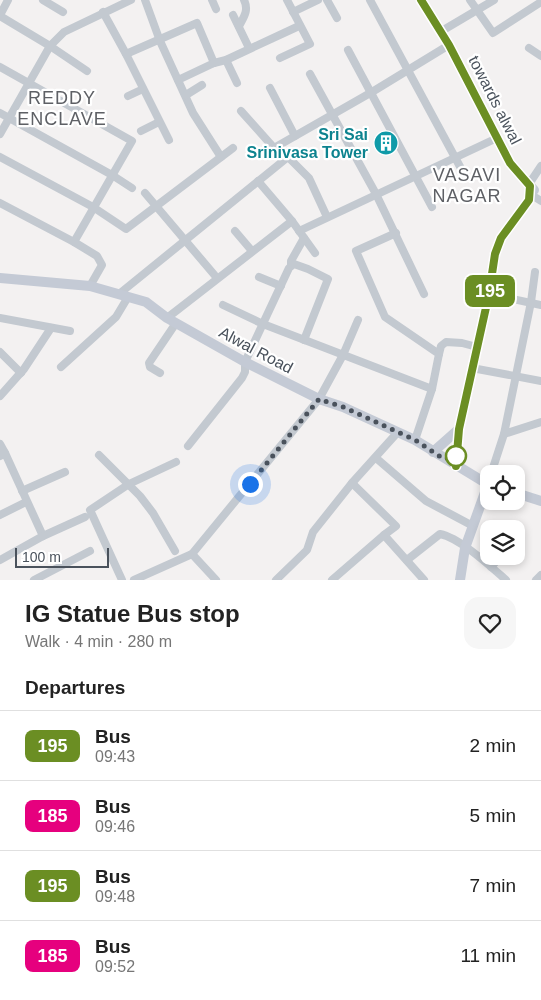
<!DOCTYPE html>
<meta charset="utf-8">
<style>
:root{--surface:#fff;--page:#f6f6f6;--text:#222;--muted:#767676;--line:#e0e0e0}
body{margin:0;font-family:Arial,sans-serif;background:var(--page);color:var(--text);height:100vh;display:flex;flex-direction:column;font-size:19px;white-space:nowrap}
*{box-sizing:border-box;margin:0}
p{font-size:16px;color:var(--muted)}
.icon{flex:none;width:28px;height:28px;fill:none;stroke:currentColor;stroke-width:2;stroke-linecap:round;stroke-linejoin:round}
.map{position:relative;height:580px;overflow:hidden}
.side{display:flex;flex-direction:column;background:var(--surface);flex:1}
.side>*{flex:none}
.badge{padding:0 10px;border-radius:8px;font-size:18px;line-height:32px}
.buttons{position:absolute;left:480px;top:465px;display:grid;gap:10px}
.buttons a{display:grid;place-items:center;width:45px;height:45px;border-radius:10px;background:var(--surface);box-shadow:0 2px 8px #0003;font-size:25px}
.scale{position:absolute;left:15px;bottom:12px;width:94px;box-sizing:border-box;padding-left:5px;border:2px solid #4a525c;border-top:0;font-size:14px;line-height:18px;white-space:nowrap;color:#4a525c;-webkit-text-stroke:4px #fff;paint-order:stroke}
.you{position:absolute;width:25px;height:25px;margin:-12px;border:4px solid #fff;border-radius:50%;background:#1a73e8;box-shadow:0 0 0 8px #1a73e833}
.map>.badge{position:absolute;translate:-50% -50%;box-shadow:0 0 0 2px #fff}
h2{padding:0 25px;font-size:19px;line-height:45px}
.round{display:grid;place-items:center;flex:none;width:52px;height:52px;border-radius:15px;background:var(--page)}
.headline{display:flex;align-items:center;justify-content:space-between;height:85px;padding:0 25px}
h1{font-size:24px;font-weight:700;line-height:38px}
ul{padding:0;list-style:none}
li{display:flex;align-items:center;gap:15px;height:70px;padding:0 25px;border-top:1px solid var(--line)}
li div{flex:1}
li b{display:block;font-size:19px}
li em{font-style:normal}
li .badge{min-width:55px;font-weight:700;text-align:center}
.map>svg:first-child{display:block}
</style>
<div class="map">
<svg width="541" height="580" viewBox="0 0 541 580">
<rect width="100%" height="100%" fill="#f3f1f1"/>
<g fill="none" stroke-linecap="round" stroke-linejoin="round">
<!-- street -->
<g stroke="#c3c9d0" stroke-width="8">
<path d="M43 0 63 12"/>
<path d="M145 0 160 41 193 113 221 157"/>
<path d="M212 0 216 9"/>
<path d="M327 0 337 18"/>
<path d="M370 0 464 174"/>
<path d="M470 0 493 33 541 2"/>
<path d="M103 12 126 54 169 140"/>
<path d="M293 12 318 0"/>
<path d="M0 15 8 0"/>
<path d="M233 15 249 48"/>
<path d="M0 16 50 46 87 71"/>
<path d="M239 26C244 17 249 10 244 0"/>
<path d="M440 32 494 0"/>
<path d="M529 48 541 56"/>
<path d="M348 50 432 207"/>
<path d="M126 54 197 23 214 63"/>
<path d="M280 58 310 44 287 0"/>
<path d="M226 60 237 83"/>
<path d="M0 67 132 141 74 242"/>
<path d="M310 74 376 194 424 294"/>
<path d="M178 80 214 63 226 60 299 26"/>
<path d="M270 88 295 136"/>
<path d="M186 95 202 85"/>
<path d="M128 96 143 89"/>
<path d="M241 111 274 148 288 157 309 178 327 217"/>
<path d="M0 113 112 175 132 188"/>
<path d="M141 131 159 122"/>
<path d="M0 134 50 46 64 32 131 0"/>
<path d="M274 148 372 92 449 45"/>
<path d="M0 157 93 207 126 229 233 148"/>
<path d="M258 181 292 221 315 253"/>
<path d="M529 184 541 166"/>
<path d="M145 193 217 278"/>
<path d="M530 194 541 201"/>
<path d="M0 203 74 242 97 256 102 265 90 286"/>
<path d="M235 231 252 251"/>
<path d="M299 231 497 138"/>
<path d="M396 233 356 251 385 317 439 354 432 389 415 440"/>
<path d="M291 265V261L304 238"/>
<path d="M535 272 531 302 504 434 541 422"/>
<path d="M259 277 281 286"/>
<path d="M119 294 288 157"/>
<path d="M489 294 541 305"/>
<path d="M223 305 263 324 432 389"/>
<path d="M0 318 70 331"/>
<path d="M167 318 292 221"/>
<path d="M0 352 21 373"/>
<path d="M439 354 441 346 446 342 462 343 477 347"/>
<path d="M61 367 116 317 128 297"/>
<path d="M472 368 541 381"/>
<path d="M160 373 150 367 149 363 176 323"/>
<path d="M0 396 24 369 51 328"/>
<path d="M0 444 5 453"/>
<path d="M188 446 242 378 245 372V362L289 268 294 264 308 269 328 279 304 340"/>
<path d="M99 455 140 496 153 513 175 551"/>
<path d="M0 456 5 453 43 536 85 517"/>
<path d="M376 458 426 501 473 526"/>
<path d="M491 474 504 434"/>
<path d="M352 483 396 526 384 535 424 580"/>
<path d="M22 491 65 472"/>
<path d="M0 515 26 502"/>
<path d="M192 554 216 580"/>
<path d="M0 560 43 536"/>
<path d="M407 560 440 534C460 538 490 566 506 580"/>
<path d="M491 567 501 556"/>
<path d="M34 580 90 551"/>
<path d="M122 580 90 510 129 484 176 462"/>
<path d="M134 580 192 554 319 399 343 355 358 320"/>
<path d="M276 580 307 550 313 532 352 483 397 433"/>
<path d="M332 580 384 535"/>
<path d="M536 580 541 575"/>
</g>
<!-- secondary -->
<g stroke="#c4cad5" stroke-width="10">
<path d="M421 0 449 45 510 163 534 190"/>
<path d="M0 278 90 286 146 302 167 318 245 362 319 399 343 407 415 440 489 485"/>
<path d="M433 452 459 429"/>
<path d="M456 466 459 429 489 294 495 254 501 238 529 200 530 186"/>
<path d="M516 493 541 501"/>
<path d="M460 580 465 548 488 484"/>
</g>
</g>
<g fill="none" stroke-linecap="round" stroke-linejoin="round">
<defs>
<path id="line" d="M421 0 449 45 510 163 530 186 529 200 501 238 495 254 489 294 459 429 456 466"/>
</defs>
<!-- line casing -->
<use href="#line" stroke="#fff" stroke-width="11"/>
<!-- line -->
<use href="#line" stroke="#6b8e23" stroke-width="8"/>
<!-- walk -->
<path stroke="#4a525c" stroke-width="5" stroke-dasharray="0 9" d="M250 484 319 399 343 407 415 440 444 459 456 456"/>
</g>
<!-- icons -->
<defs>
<symbol id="building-disc" viewBox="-11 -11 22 22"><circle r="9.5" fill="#0f9aa8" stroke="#fff"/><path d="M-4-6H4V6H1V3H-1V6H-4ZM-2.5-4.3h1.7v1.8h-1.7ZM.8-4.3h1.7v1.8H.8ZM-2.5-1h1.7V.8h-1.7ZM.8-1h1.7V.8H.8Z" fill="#fff"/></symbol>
</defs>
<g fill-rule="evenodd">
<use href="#building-disc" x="372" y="129" width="28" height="28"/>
</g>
<!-- markers -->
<circle fill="#fff" stroke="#6b8e23" stroke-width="2.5" cx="456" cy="456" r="10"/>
<g text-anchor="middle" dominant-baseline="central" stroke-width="4.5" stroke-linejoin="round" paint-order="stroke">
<!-- street labels -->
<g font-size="16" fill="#4a525c" stroke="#fff">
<text transform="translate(495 100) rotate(63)">towards alwal</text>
<text transform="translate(256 350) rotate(28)">Alwal Road</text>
</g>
<!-- culture labels -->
<g font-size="16" font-weight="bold" fill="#0d838f" stroke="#fff" text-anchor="end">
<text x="368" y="134">Sri Sai<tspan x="368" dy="18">Srinivasa Tower</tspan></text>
</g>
<!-- neighbourhood labels -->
<g font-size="18" letter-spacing="1" fill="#5e6065" stroke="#fff">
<text x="62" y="98">REDDY<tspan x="62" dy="21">ENCLAVE</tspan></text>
<text x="467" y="175">VASAVI<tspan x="467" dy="21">NAGAR</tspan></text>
</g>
</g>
</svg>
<div class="buttons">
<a><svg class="icon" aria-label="locate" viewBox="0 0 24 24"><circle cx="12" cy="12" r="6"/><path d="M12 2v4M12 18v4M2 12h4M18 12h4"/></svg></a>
<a><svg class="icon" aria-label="layers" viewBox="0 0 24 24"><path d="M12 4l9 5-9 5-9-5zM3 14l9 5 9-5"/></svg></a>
</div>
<div class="scale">100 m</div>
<div class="you" style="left:250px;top:484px"></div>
<b class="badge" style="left:490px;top:291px;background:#6b8e23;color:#fff">195</b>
</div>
<section class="side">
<div class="headline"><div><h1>IG Statue Bus stop</h1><p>Walk · 4 min · 280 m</p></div><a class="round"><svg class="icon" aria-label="heart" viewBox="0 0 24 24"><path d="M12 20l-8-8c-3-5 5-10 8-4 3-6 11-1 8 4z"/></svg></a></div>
<h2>Departures</h2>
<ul>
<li><span class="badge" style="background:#6b8e23;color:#fff">195</span><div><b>Bus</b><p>09:43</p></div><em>2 min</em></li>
<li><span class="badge" style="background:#e6007e;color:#fff">185</span><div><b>Bus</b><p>09:46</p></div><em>5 min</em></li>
<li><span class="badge" style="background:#6b8e23;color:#fff">195</span><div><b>Bus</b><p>09:48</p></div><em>7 min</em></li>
<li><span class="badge" style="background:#e6007e;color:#fff">185</span><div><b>Bus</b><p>09:52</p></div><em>11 min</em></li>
</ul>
</section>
